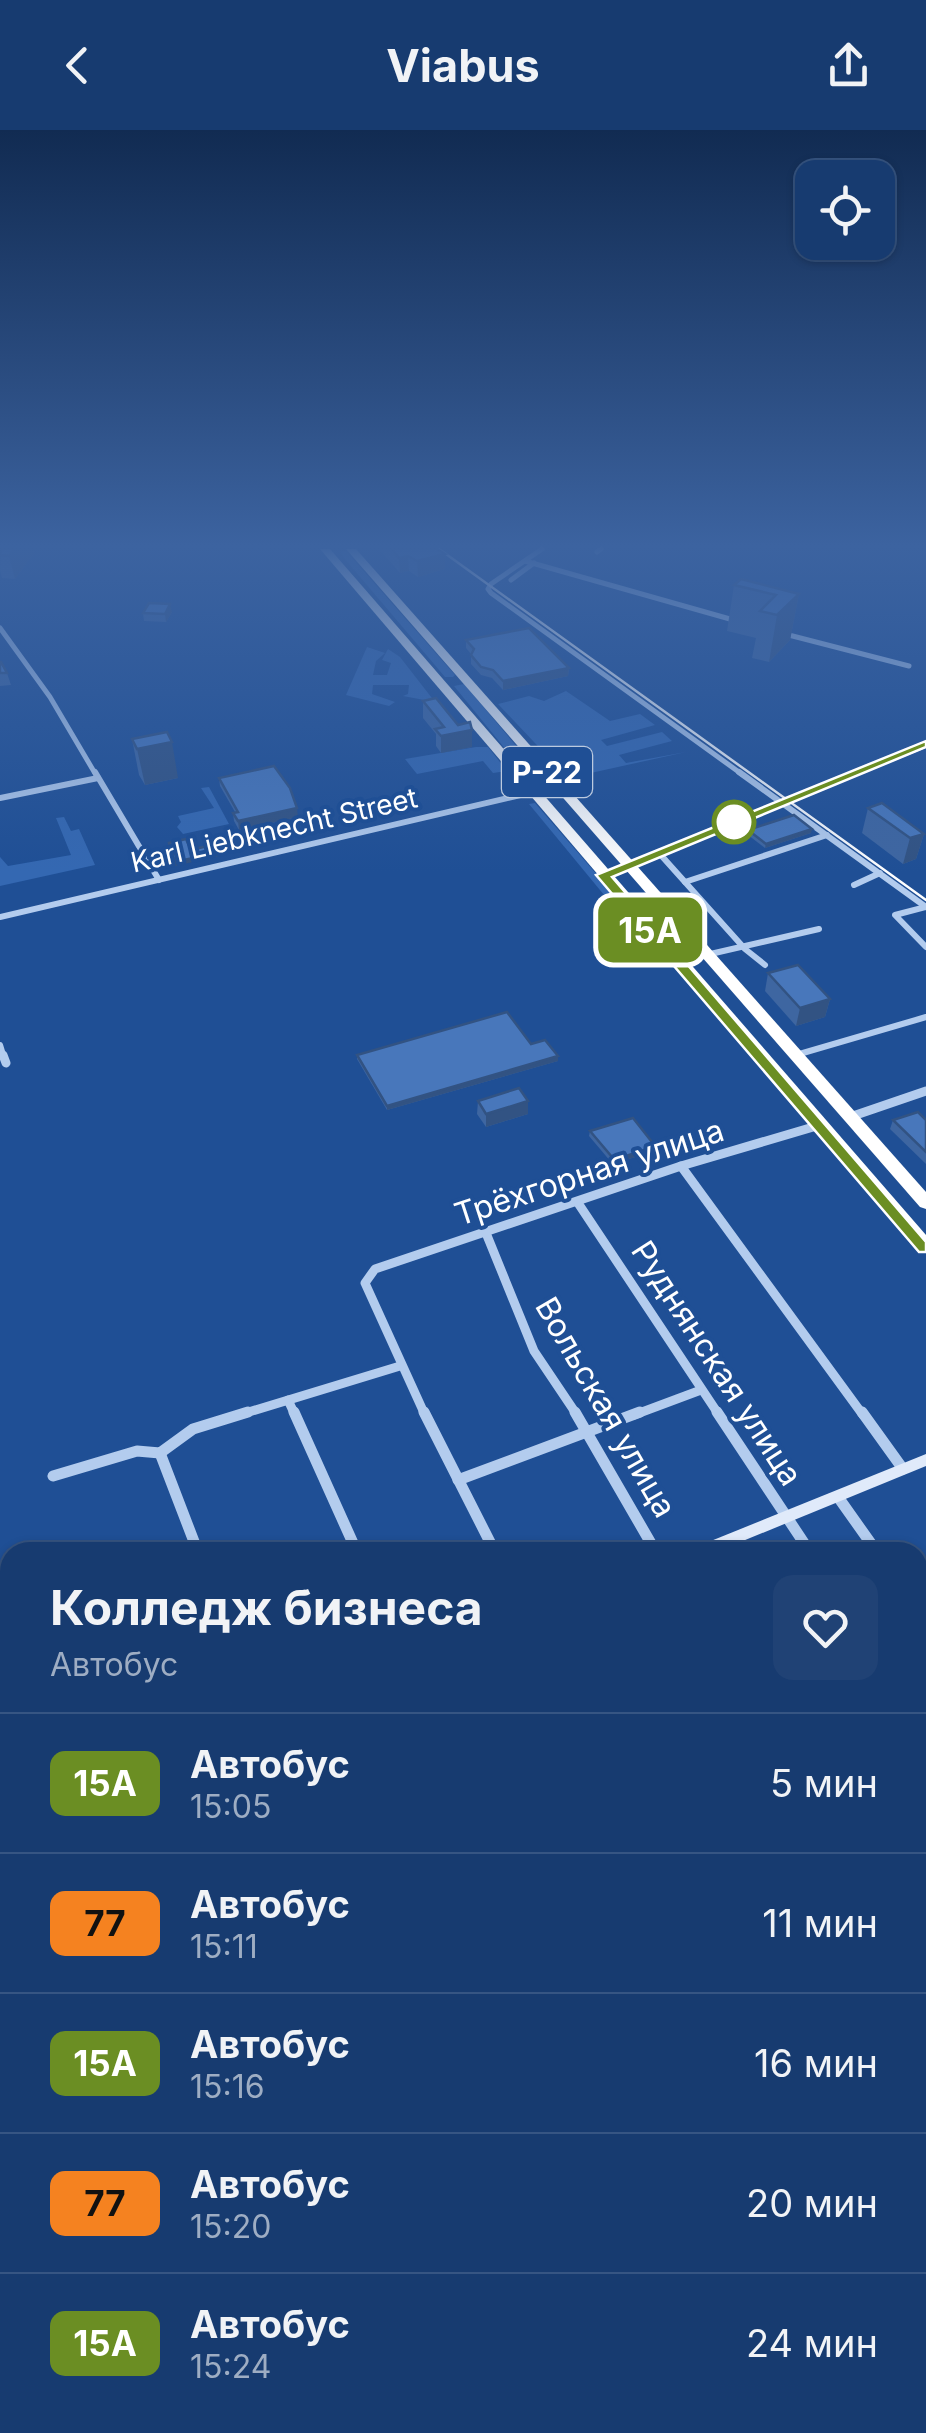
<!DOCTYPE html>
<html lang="ru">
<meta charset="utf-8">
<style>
:root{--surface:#173b70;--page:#204275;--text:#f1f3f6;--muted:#9eadc3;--line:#365583}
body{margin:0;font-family:Inter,sans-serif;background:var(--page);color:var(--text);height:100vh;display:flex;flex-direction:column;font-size:38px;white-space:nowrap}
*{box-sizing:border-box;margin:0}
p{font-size:32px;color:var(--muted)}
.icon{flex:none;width:55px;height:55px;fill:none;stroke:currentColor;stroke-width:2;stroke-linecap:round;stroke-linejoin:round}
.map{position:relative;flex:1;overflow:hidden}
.drawer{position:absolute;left:0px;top:1412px;width:928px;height:892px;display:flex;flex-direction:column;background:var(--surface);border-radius:30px 30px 0 0;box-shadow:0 2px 8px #0004,0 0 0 2px var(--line)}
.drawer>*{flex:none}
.badge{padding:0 20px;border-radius:15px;font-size:35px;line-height:65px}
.fabs{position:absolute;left:795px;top:30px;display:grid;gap:20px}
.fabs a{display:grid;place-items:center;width:100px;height:100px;border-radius:20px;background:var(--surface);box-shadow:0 2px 8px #0004,0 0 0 2px var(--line);font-size:50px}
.map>.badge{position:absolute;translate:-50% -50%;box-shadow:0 0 0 5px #fff}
.round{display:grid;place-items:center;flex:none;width:105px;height:105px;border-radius:20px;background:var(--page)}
.summary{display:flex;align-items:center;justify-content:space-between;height:170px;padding:0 50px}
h1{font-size:48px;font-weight:700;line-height:75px}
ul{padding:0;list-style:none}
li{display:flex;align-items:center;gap:30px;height:140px;padding:0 50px;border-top:2px solid var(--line)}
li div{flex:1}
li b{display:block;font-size:38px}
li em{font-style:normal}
li .badge{min-width:110px;font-weight:700;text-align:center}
header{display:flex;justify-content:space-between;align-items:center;height:130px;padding:0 50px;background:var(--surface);font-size:45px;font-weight:700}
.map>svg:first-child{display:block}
</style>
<header><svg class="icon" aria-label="back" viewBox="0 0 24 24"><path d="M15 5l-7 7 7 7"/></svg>Viabus<svg class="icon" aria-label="share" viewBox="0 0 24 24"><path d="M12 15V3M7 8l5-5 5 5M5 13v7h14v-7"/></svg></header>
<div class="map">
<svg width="926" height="2303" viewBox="0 0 926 2303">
<rect width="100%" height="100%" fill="#1f4f95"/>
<!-- green -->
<g fill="#3468b2">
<path d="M346 421 455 545 453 547H445L344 428 341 422Z"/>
<path d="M367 517 385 523 376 531 373 545H387L391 533 382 530 388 519 400 527 435 572 403 566 408 564 409 555H373L372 564 395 572 389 576 346 565Z"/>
<path d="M464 554 545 650 533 653 454 556Z"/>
<path d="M566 561 610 591 640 584 655 595 601 610 607 616 662 602 672 611 619 625 626 633 686 622 568 648 498 574 529 566 544 571Z"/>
<path d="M476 617H488L507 641 493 643 483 631 417 644 405 629Z"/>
<path d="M209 657 229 694 183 704 177 697 181 692 178 686 214 678 201 658Z"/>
<path d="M535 673 637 791V792L628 794 529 674Z"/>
<path d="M64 687 71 701 79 699 95 735 0 756V727L8 736 71 725 56 688Z"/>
</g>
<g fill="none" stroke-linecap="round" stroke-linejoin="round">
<!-- street-far4 -->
<g stroke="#b3ccee" stroke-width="5">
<path d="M542 419 491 454 488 459 491 463 743 645"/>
<path d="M597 422 601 419"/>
<path d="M525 431 737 491"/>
<path d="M511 450 534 433"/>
<path d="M0 498 50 567 96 645"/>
<path d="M781 503 909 536"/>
</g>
<!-- street-far3 -->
<g stroke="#b3ccee" stroke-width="6">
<path d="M95 642 159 750"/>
<path d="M739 642 926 777"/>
<path d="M0 668 98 648"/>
<path d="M659 723 745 819 765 835"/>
<path d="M685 752 827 705"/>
<path d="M854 755 880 743"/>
<path d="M926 777 895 785 926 817"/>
<path d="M0 787 559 656"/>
<path d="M706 825 819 799"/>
<path d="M0 915 4 928"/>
<path d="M796 925 926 887"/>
</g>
<!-- street-far2 -->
<g stroke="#b3ccee" stroke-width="9">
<path d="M3 925 6 933"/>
<path d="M850 987 926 961"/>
<path d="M681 1036 863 1285"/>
<path d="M578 1073 719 1285"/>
<path d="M486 1103 534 1221 577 1285"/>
<path d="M288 1270 295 1285"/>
<path d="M239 1285 400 1236"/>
<path d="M425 1285 365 1153 375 1139 681 1036 820 995"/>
<path d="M634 1285 701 1260"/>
</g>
<!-- street-far1 -->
<g stroke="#b3ccee" stroke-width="11">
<path d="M294 1282 357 1422"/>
<path d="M424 1282 495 1422"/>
<path d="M575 1282 656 1422"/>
<path d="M717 1282 810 1422"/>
<path d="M862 1282 903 1339"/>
<path d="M160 1323 198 1422"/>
<path d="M53 1346 137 1321 160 1323 193 1299 248 1282"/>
<path d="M458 1350 640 1282"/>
<path d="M838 1367 877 1422"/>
<path d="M918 1481 926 1493"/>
<path d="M918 1583 926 1596"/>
</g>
<!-- street -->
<path stroke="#b3ccee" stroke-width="14" d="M918 1884 926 1895"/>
<!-- secondary -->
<g fill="#e0eafa" fill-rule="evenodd">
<path d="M926 613V618L606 747H600L598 745Z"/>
<path d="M926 1324V1336L716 1422H694L696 1417Z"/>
<path d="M10 1700V1717L0 1721V1704Z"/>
</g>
<!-- highway -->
<g fill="#fff" fill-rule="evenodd">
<path d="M320 419H330L926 1105V1123L920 1122Z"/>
<path d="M346 419H356L926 1062V1079L920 1077Z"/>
</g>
<!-- tram -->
<path stroke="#fff" stroke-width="2.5" d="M439 419 926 770"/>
</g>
<!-- wall -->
<g fill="#3e66a1">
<path d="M1 419H33L34 423 15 449 2 448 0 440Z"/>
<path d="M379 419H437L445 424V439L418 447 409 441 400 443Z"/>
<path d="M734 455 799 464 790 510 769 532 752 528 756 508 727 501Z"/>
<path d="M172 482 166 492 144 491 143 483Z"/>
<path d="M466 510 569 538 568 546 503 560 492 548 481 545 471 534V524L466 518Z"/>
<path d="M0 532 7 543 11 555 0 556Z"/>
<path d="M423 571 458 595 472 600V617L441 623 436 616V604L423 588Z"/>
<path d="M132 609 178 648 145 655 139 645Z"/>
<path d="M219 648 298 687 239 700 234 691 233 683 235 682 220 656Z"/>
<path d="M868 678 924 704 916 729 903 734 862 703Z"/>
<path d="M748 700 811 703 765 718 748 705Z"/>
<path d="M768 843 830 869 825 887 796 896 765 861Z"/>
<path d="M531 914 558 931 387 980 357 929V925Z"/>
<path d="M478 971H528V984L486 997 477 984Z"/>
<path d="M893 990H926V1034L890 999Z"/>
<path d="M590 1001 659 1021 658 1026 650 1028 646 1024 625 1030 626 1036 617 1039 589 1006Z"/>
</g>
<!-- shaded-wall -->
<g fill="#325383">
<path d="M14 419H33L34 423 15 449 9 426Z"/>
<path d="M445 424V439L418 447 417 431Z"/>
<path d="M408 426 409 441 400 443 399 428Z"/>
<path d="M799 464 790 510 769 532 777 485Z"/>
<path d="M170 474 172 482 166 492 165 484Z"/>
<path d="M569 538 568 546 503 560V551Z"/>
<path d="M472 600V617L441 623V606Z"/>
<path d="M172 612 178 648 145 655 137 619Z"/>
<path d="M297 678 298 687 239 700 238 691Z"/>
<path d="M812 699 811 703 765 718 766 714Z"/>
<path d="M924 704 916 729 903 734 910 708Z"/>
<path d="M224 721V725L175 736V732Z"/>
<path d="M830 869 825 887 796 896 800 878Z"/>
<path d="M558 926V931L387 980V976Z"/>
<path d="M528 971V984L486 997V984Z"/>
<path d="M647 1019 646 1024 622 1031 623 1027Z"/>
</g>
<!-- building -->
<g fill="#4877bb" stroke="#325383" stroke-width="2.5">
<path d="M1 419H14L9 426 0 425Z"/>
<path d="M392 419H437L445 424 417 431 408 426 399 428Z"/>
<path d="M741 449 799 464 777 485 760 481 776 465 734 455Z"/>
<path d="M149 473 170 474 165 484 143 483Z"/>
<path d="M529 498 569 538 503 551 493 540 481 537 471 525 474 519 466 510Z"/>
<path d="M0 532H1L7 543H0Z"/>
<path d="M436 568 458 595 470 592 472 600 441 606 435 599 444 597 423 571Z"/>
<path d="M167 602 172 612 137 619 132 609Z"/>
<path d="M274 636 290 658 297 678 238 691 233 683 238 682 219 648Z"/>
<path d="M882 673 924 704 910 708 868 678Z"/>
<path d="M794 685 812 699 766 714 748 700Z"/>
<path d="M186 709 191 720 220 713 224 721 175 732 169 713Z"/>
<path d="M798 835 830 869 800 878 768 843Z"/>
<path d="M507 882 531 914 545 910 558 926 387 976 357 925Z"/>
<path d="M519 958 528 971 486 984 478 971Z"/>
<path d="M918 982 926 990V1022L893 990Z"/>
<path d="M633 988 659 1021 650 1024 647 1019 623 1027 626 1032 618 1034 590 1001Z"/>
</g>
<!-- sky -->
<linearGradient id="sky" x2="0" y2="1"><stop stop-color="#112b52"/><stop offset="0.56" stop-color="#3c63a0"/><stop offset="1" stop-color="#3c63a0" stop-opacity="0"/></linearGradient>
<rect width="926" height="742" fill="url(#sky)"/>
<!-- line -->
<path fill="#6b8e23" stroke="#fff" stroke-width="2.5" d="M926 611V617L612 747 926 1112V1122H919L596 745Z"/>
<!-- markers -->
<circle fill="#fff" stroke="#6b8e23" stroke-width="5" cx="734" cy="692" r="20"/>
<g text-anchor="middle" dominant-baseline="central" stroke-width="8" stroke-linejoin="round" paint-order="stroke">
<!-- far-street labels -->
<g font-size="28" fill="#fff" stroke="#1f4f95">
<text transform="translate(274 700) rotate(-13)">Karl Liebknecht Street</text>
</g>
<!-- shield labels -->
<rect fill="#1f4f95" stroke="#bccadf" stroke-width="2.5" x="502" y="617" width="90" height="50" rx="8"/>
<g font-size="30" font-weight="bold" fill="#fff">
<text x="547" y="642">Р-22</text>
</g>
<!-- street labels -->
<g font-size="32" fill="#fff" stroke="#1f4f95">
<text transform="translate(589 1042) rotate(-18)">Трёхгорная улица</text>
<text transform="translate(717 1233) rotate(57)">Руднянская улица</text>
<text transform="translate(606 1277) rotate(60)">Вольская улица</text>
</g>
</g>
</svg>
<div class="fabs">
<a><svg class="icon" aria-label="locate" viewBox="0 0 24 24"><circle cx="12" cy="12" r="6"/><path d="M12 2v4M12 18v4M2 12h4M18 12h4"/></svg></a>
</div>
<b class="badge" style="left:650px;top:800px;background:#6b8e23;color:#fff">15А</b>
<section class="drawer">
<div class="summary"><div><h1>Колледж бизнеса</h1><p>Автобус</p></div><a class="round"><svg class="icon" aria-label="heart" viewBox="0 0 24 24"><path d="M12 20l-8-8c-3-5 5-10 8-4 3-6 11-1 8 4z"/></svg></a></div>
<ul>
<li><span class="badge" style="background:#6b8e23;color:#fff">15А</span><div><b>Автобус</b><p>15:05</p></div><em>5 мин</em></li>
<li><span class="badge" style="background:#f58220;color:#111">77</span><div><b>Автобус</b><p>15:11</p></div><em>11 мин</em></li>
<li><span class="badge" style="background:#6b8e23;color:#fff">15А</span><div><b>Автобус</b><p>15:16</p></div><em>16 мин</em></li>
<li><span class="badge" style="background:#f58220;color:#111">77</span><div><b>Автобус</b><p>15:20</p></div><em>20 мин</em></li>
<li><span class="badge" style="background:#6b8e23;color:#fff">15А</span><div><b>Автобус</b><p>15:24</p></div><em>24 мин</em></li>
</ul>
</section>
</div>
